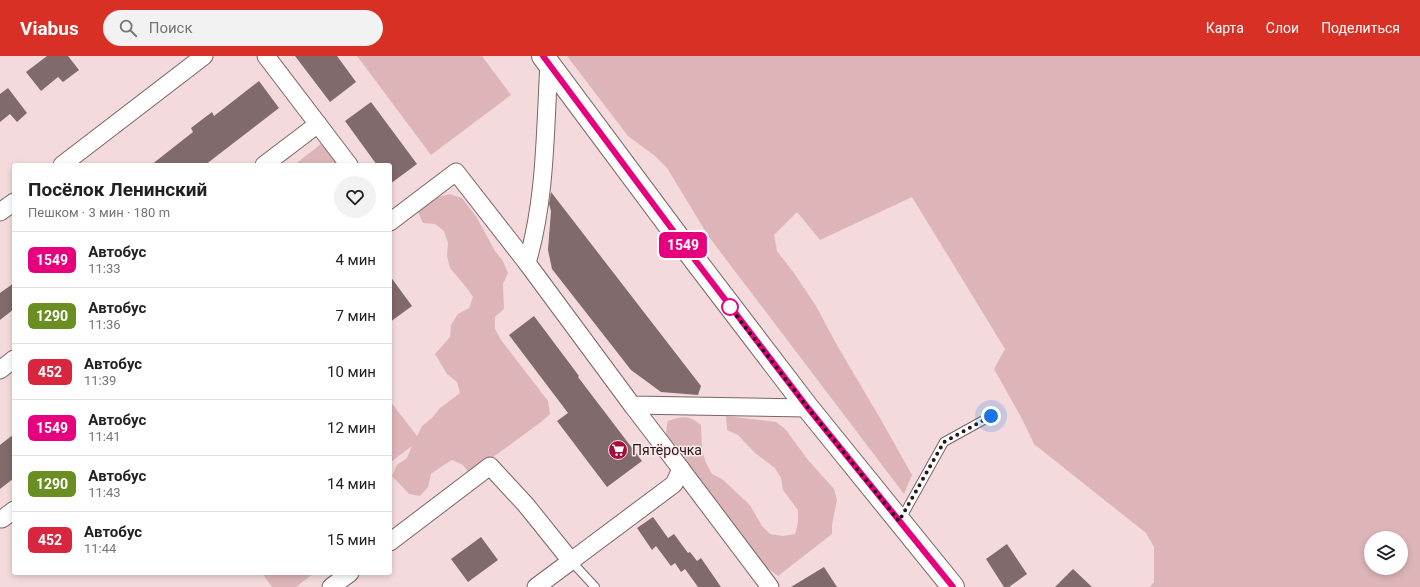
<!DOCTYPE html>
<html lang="ru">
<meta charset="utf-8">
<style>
:root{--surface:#fff;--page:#f2f2f2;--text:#202124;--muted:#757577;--line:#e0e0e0;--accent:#d93025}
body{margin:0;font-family:Roboto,sans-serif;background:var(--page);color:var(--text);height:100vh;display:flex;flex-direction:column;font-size:15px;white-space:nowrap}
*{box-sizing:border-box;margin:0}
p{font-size:13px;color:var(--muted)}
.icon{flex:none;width:22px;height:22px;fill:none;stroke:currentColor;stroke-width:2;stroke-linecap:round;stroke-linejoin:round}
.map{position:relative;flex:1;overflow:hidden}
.sheet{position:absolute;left:12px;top:107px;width:380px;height:412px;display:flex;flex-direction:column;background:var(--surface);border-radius:4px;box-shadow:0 2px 6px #0003}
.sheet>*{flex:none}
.badge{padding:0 8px;border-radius:6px;font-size:14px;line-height:26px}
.tools{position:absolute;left:1364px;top:475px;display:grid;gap:8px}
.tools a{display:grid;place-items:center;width:44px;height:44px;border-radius:50%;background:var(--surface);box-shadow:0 2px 6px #0003;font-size:20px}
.you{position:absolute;width:20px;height:20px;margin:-10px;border:3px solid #fff;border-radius:50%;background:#1a73e8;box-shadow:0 0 0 6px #1a73e833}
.map>.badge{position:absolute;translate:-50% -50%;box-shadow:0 0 0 2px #fff}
.round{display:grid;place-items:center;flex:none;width:42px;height:42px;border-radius:21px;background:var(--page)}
.summary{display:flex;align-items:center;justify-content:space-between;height:68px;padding:0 16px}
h1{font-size:19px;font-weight:700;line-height:30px}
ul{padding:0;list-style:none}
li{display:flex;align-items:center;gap:12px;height:56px;padding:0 16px;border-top:1px solid var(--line)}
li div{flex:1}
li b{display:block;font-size:15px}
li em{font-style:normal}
li .badge{min-width:44px;font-weight:700;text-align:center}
header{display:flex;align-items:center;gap:24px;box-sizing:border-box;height:56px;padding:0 20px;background:var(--accent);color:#fff}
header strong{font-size:19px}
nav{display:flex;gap:22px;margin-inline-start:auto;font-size:14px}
.search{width:280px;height:36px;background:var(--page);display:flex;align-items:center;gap:10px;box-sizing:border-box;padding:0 14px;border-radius:22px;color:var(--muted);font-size:15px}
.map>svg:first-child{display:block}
</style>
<header>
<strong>Viabus</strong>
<div class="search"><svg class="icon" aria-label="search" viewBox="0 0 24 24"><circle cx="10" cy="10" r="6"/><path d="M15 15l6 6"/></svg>Поиск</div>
<nav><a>Карта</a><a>Слои</a><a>Поделиться</a></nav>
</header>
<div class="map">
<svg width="1420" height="531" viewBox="0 0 1420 531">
<rect width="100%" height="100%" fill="#f4dadc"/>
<!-- green -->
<g fill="#ddb5b8" fill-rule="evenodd">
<path d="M357 0H482L511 39 431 99Z"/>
<path d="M567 0H1420V531H1150L1154 526V491L1146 477 1034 388 1022 363 994 313 1005 293 912 141 820 184 797 156 774 179 777 195 794 217 816 250 838 291 880 362 912 419 904 438 709 181 667 112 655 100 628 80ZM1371 482H1401V512H1371Z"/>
<path d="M321 88 338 109H294Z"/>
<path d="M450 138 462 142 477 162 495 195 503 205 508 217 503 228 504 253 495 261V273L501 284 548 345 550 358 541 366 470 418 463 409 452 404 441 411 431 418 428 431 420 440 409 438 392 420 397 409 407 402 412 390 392 405 390 403V345L417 380 422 370 432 362 440 352 460 337 457 326 447 318 435 298 450 281 451 269 458 258 469 252 473 241 466 231 450 212 447 200 448 187 444 175 435 168 423 167 418 156 423 145Z"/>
<path d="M726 360 776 366 786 374 808 404 834 433 837 444 832 469V478L778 520 766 511 676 398C666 384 664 382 668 365 683 360 688 359 701 369L702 394 706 407 712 418 722 423 750 449 762 470 770 478 783 480 795 478 798 466V454L783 434 781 422 775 412 755 397 738 379 727 374Z"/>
<path d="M262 517H314L296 531H272Z"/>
</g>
<!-- building -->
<g fill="#806a6b">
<path d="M47 0H68L79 14 63 26 58 21 41 35 26 16Z"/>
<path d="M295 0H337L356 26 330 46Z"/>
<path d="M259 25 279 52 205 109H151L193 76 191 72 212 56 214 60Z"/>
<path d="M8 32 27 57 17 66 10 58 0 66V38Z"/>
<path d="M371 46 417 108 390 128V109H377L345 65Z"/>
<path d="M551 136 701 330 698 339 661 336 631 314 552 213 548 194 551 155 549 148Z"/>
<path d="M390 220 412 250 390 266Z"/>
<path d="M14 227V253L0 264V237Z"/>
<path d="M534 260 579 320 578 321 642 405 607 431 557 365 568 357 509 279Z"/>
<path d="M14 378V422L0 433V389Z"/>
<path d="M653 461 668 482 674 478 688 497 690 496 697 505 701 502 721 531H698L685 513 681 516 675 507 671 510 656 490 652 494 637 472Z"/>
<path d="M481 481 498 504 468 526 451 503Z"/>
<path d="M1007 488 1027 518 1009 531H1004L986 503Z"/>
<path d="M824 511 837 531H791Z"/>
<path d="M1073 513 1092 531H1055Z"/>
</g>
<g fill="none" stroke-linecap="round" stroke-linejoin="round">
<defs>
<g id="lane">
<path d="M901 463 944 386 991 360"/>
<path d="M571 505 595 531"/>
</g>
<g id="street">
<path d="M266 0 349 109"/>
<path d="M549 7C545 74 546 143 527 207L632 349 808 352"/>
<path d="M62 109 204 0"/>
<path d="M264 109 318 68"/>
<path d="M0 156 14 146"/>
<path d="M390 166 456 116 527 207"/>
<path d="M0 314 14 303"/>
<path d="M681 413 770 531"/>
<path d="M2 463 14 454"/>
<path d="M390 486 490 410 526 449 571 505 674 428 681 413 632 349"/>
<path d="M331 531 350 517"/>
<path d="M536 531 571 505"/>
</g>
<path id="secondary" d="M543 0 695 204 808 352 953 531"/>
</defs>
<!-- lane casing -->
<use href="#lane" stroke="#7b6466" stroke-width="10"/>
<!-- street casing -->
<use href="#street" stroke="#7b6466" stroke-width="19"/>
<!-- secondary casing -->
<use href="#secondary" stroke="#7b6466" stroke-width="24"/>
<!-- lane -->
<use href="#lane" stroke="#fff" stroke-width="8"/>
<!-- street -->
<use href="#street" stroke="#fff" stroke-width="17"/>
<!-- secondary -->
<use href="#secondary" stroke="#fff" stroke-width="22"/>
</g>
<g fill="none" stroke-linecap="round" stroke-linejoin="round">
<defs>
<path id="line" d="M543 0 695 204 808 352 953 531"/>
</defs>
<!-- line casing -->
<use href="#line" stroke="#fff" stroke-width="9"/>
<!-- line -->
<use href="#line" stroke="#e6007e" stroke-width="6"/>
<!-- walk -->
<path stroke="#22191a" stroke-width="4" stroke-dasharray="0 7.2" d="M730 251 729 250 808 352 899 465 944 386 991 360"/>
</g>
<!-- icons -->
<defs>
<symbol id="supermarket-disc" viewBox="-11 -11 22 22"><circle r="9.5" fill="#a60c3c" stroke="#fee9ea"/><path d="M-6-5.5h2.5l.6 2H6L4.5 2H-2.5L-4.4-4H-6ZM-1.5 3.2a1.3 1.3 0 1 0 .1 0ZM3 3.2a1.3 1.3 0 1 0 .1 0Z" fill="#fff"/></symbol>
</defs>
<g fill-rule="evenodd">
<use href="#supermarket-disc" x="607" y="383" width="22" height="22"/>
</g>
<!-- markers -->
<circle fill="#fff" stroke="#e6007e" stroke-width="2" cx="730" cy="251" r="8"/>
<g text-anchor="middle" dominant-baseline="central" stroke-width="3" stroke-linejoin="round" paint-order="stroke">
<!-- poi labels -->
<g font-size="14" fill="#22191a" stroke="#fee9ea" text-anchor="start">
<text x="632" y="394">Пятёрочка</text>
</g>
</g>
</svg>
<div class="tools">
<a><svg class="icon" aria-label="layers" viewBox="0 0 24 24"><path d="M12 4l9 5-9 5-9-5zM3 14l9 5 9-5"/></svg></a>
</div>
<div class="you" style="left:991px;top:360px"></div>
<b class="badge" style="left:683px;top:189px;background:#e6007e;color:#fff">1549</b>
<section class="sheet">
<div class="summary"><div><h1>Посёлок Ленинский</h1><p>Пешком · 3 мин · 180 m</p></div><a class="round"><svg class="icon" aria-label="heart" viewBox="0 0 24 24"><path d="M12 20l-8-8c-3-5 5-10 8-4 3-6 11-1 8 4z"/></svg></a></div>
<ul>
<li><span class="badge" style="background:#e6007e;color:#fff">1549</span><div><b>Автобус</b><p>11:33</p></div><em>4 мин</em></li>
<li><span class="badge" style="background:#6b8e23;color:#fff">1290</span><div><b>Автобус</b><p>11:36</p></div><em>7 мин</em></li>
<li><span class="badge" style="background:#d7263d;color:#fff">452</span><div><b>Автобус</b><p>11:39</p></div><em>10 мин</em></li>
<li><span class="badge" style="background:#e6007e;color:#fff">1549</span><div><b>Автобус</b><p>11:41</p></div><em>12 мин</em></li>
<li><span class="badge" style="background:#6b8e23;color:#fff">1290</span><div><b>Автобус</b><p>11:43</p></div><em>14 мин</em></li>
<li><span class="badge" style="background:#d7263d;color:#fff">452</span><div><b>Автобус</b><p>11:44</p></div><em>15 мин</em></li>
</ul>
</section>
</div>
